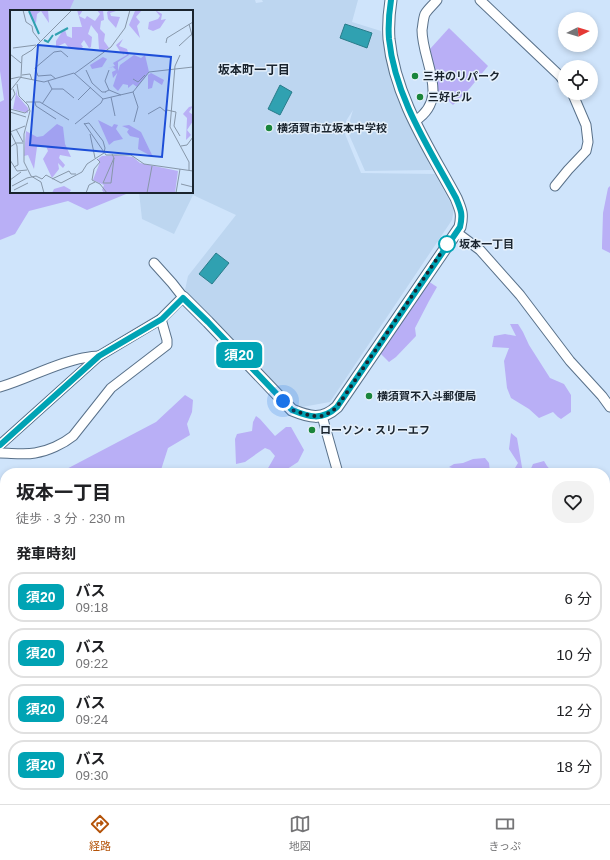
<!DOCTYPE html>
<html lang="ja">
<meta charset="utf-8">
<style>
:root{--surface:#fff;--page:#f2f2f2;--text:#202124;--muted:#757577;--line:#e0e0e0;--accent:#b45309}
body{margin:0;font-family:Helvetica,"Noto Sans JP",sans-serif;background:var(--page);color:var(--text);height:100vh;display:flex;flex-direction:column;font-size:15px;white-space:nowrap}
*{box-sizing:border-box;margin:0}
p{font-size:13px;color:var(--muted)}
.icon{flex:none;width:22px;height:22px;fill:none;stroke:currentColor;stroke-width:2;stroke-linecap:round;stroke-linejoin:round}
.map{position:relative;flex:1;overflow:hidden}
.side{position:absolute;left:0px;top:468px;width:610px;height:336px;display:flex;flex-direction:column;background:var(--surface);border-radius:16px 16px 0 0;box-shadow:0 2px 6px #0003}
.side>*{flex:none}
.badge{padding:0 8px;border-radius:6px;font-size:14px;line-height:26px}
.needle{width:26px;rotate:85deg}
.controls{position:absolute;left:558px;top:12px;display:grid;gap:8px}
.controls a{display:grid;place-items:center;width:40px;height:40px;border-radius:50%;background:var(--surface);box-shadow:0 2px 6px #0003;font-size:20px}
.you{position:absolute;width:20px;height:20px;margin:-10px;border:3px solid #fff;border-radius:50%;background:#1a73e8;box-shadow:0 0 0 6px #1a73e833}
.map>.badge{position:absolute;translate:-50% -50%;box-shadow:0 0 0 2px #fff}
h2{padding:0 16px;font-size:15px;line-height:36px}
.round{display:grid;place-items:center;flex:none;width:42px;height:42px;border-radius:16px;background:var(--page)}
.overview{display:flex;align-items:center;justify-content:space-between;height:68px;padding:0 16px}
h1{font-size:19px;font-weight:700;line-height:30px}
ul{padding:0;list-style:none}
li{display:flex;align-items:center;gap:12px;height:50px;margin:0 8px 6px;padding:0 8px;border:2px solid var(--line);border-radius:16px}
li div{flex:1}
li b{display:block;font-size:15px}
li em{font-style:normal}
li .badge{min-width:44px;font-weight:700;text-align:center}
.tab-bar{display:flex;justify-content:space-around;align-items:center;height:56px;border-top:1px solid var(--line);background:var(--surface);font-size:11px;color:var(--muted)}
.tab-bar a{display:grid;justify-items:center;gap:2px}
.tab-bar .on{color:var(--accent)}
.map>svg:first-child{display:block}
</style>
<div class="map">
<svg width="610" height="804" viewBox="0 0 610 804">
<rect width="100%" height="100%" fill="#cfe4fb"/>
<!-- built -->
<path fill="#bdd6f0" d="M65 0H255L256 3 263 2 262 0H358L352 22 381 31 392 85 432 170 365 171 347 130 353 110 346 121 345 134 361 173 435 174 454 209 452 220 330 402 302 407 295 405 185 290 188 276 236 215 193 195 174 234 142 219 139 192H192V11H60Z"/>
<!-- green -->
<g fill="#b9aff6">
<path d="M0 0H74L69 11H11V192H131L87 210 68 201 29 211 15 234 0 240V102L4 100 0 71Z"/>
<path d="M449 28 488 66 470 88 453 105 438 91 430 49Z"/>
<path d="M610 186V253L602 249V245L603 213 608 188Z"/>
<path d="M428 281 437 287 429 301 415 328 416 336 396 357 389 362 380 353Z"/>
<path d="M510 324H518L523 332 529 345 550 378 564 384 571 395V412L561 419 558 417 553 412 539 418 529 409 511 398 507 388 504 361 509 348 492 347 494 336 505 334 516 336Z"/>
<path d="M185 395 193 400 192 412 187 424 190 435 168 448 160 473H59L156 422Z"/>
<path d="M256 416 260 419 275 436 286 427H291L304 450 298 462 281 473H268L267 470 275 456 270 450 265 448 259 452 245 462 236 464 235 439 237 434 252 431 253 422Z"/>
<path d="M511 433 517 438 523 473H512L518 463 509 449Z"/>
<path d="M485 458 489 463 490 473H467L449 467 454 464 463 463 473 459Z"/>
<path d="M544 461 547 466 553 473H529L533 464Z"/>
<path d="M5 724V747L0 749 1 731Z"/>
</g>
<!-- water -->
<g fill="#30a1b1" stroke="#297c8a">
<path d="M345 24 372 33 367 48 340 38Z"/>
<path d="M280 85 292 92 280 115 268 109Z"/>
<path d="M216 253 229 263 212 284 199 274Z"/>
</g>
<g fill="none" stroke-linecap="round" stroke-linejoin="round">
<defs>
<g id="minor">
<path d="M480 0 560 76 565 83"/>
<path d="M415 121C451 98 422 62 422 30 423 25 423 19 425 14 428 9 433 5 437 0"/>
<path d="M555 186 568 170 586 151 588 142 586 125 574 97 572 93"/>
<path d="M456 232 480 250 520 295 570 361 602 396 610 407"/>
<path d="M0 387C28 379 55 363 83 358 88 357 94 356 99 356"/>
<path d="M322 416 338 473"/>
<path d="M0 445 99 356 161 319 183 297 172 283 154 263"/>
<path d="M0 453C11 453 24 455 35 453 48 451 63 444 73 436L111 388 167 345V340L161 319"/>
<path d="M537 799 538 804"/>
</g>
<path id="tertiary" d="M183 297 208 322 292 410C309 417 322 421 337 407L460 227C463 214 461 210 456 198 429 148 395 98 389 39 388 26 389 13 391 0"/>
</defs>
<!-- minor casing -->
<use href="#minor" stroke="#59718a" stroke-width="11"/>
<!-- tertiary casing -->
<use href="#tertiary" stroke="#59718a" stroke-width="13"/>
<!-- minor -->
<use href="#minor" stroke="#fff" stroke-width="9"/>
<!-- tertiary -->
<use href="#tertiary" stroke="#fff" stroke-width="11"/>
</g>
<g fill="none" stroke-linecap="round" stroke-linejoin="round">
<defs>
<path id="line" d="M0 445 99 356 162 319 183 298 208 322 292 410C309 417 322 421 337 407L460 227C463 214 461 210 456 198 429 148 395 97 389 39 388 26 389 13 391 0"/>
</defs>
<!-- line casing -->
<use href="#line" stroke="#fff" stroke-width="9"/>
<!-- line -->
<use href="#line" stroke="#00a3b4" stroke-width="6"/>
<!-- walk -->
<path stroke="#1a242e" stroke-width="4" stroke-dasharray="0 7.2" d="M283 401 292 410 311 416H322L331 412 337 407 447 244"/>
</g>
<!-- markers -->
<g fill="#1a853b" stroke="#e5f0fb" stroke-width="1.5">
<circle cx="415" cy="76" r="4"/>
<circle cx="420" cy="97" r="4"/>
<circle cx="269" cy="128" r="4"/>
<circle cx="369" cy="396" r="4"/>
<circle cx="312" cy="430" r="4"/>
</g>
<circle fill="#fff" stroke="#00a3b4" stroke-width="2" cx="447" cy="244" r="8"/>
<g text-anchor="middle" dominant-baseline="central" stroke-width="3" stroke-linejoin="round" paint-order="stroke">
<!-- poi labels -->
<g font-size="11" font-weight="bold" fill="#1a242e" stroke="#e5f0fb" text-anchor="start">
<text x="423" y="76">三井のリパーク</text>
<text x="428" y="97">三好ビル</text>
<text x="277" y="128">横須賀市立坂本中学校</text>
<text x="377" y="396">横須賀不入斗郵便局</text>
<text x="320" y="430">ローソン・スリーエフ</text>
</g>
<!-- stop labels -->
<g font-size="11" font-weight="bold" fill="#1a242e" stroke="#e5f0fb" text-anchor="start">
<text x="459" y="244">坂本一丁目</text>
</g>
<!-- neighbourhood labels -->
<g font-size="12" font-weight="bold" fill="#1a242e" stroke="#e5f0fb">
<text x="254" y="70">坂本町一丁目</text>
</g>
</g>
<!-- overview -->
<g transform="translate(10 10)">
<rect width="183" height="183" fill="#cfe4fb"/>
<path d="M20 0H38L39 13 31 1 27 4 26 13 21 9ZM67 0H73L69 6 75 9 77 6 85 11 90 4 87 0H93L94 10 91 11 90 19 95 24 94 31 99 38 93 41 89 39 88 24 81 15 78 24 82 27 81 37 79 38 74 30 71 34 73 37 69 40 59 38 55 33 46 37V31L52 22 55 20 57 26 62 28V17H72ZM100 0H109L100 3 101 6 110 7 106 18 98 9 97 2ZM132 0 126 7 130 12 127 16 130 28 119 15 125 1ZM145 0 152 4 151 10 156 9 150 18 143 21 138 19 139 12 148 9 150 6ZM113 29 109 36 117 39 119 45 108 52V62L103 68 102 62 106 60 103 57 98 58 105 56 103 53 117 45 115 42 113 45 112 41 111 43 106 35ZM124 45 131 48 135 45 139 62 127 77 123 74 118 78V75L113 74 108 81 103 76 110 55ZM93 47 97 49 92 57 82 59 80 55ZM141 63 154 70 152 75 144 70 142 78 138 79V65ZM7 79V85L18 98V103L3 99ZM183 96 179 102 183 105V111L177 120 181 125 176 130 177 108 173 104 179 97ZM88 110 102 117 104 114 108 115 106 119 113 129 104 131 99 135ZM47 114 53 117 55 134 61 147 50 145 49 148 55 155 53 158 48 153 49 159 42 168 33 149 38 141 36 136 27 137 24 159 18 145 14 146 16 121 27 127 33 126ZM119 115 131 122 143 147 128 139 129 128 120 126 117 122 119 119 112 116ZM106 145 123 147 130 153 168 161 165 183H94L92 180 94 175 83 170 90 152 88 149 92 146ZM54 176 61 180 59 183H42L44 179Z" fill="#b9aff6"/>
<path fill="none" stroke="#30a1b1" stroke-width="2" d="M19 1 29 24M45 25 58 18M34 30 38 32 43 25"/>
<path fill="none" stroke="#8797a9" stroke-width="1" d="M13 0 16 12 22 16 23 22 30 31M179 14 183 29M156 33 157 28 183 12M169 36 183 23M3 38 26 35M0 44 11 53M170 45 165 56 160 117 179 152V160M76 60 82 73 92 82H96M64 64 101 37 115 18 120 0M12 65 20 64 22 70M0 69 9 67 34 72 64 63 93 89 91 93 65 114M46 69 41 65 28 66 25 58 44 42 51 41 58 47M123 69 128 72 135 65M7 74 9 86 18 95 20 101 14 124V152L21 166 31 172 34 183M42 79H53L64 88M99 80 95 71 99 60M0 81 11 67 12 46 22 40 62 0M95 82 99 80 111 85M123 82 128 97 124 112M101 87 105 106M93 89 123 82 139 62 183 57M68 90 81 77M0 92 5 84 3 79M16 92H30L59 110M25 92 26 96 46 109M32 94 42 79 38 71M0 99 15 103 20 99M0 102 16 107M138 104 150 97 156 102 157 100 166 102 164 116 170 126M74 113 96 145H121L134 154 183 161M6 119 13 132M0 121 7 136 8 155 4 157M0 122 15 116M80 124 85 148M171 136 177 135 183 127M0 137 6 133H13M102 144 104 148 101 173H93L104 148M87 149 90 152 84 159 82 170 90 174 97 183M0 150 7 161 17 160M42 169 59 161 61 164H66M0 170 11 162M171 174 183 177M2 176 17 168 26 166 32 169 36 165 51 173 72 162 77 154 94 143 95 138 93 131 79 113 74 114M4 180 18 173M76 183 79 175 85 172M137 183 142 156M166 183 170 159"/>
<path fill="#1d4ed8" fill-opacity="0.15" stroke="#1d4ed8" stroke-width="2" d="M28 35 161 47 152 147 20 135Z"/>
<rect width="183" height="183" fill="none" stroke="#1a242e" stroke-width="2"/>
</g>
</svg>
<div class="controls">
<a><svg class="needle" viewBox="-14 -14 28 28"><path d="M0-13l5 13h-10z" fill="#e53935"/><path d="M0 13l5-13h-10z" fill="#757577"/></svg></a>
<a><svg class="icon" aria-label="locate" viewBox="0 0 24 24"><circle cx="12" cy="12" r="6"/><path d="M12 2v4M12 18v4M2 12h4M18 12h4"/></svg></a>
</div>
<div class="you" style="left:283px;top:401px"></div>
<b class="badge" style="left:239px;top:355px;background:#00a3b4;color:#fff">須20</b>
<section class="side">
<div class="overview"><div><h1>坂本一丁目</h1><p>徒歩 · 3 分 · 230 m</p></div><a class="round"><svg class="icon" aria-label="heart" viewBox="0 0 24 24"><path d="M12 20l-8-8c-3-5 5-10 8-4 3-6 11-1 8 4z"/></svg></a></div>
<h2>発車時刻</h2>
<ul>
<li><span class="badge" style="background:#00a3b4;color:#fff">須20</span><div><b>バス</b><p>09:18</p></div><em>6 分</em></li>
<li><span class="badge" style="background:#00a3b4;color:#fff">須20</span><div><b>バス</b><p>09:22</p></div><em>10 分</em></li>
<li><span class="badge" style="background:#00a3b4;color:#fff">須20</span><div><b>バス</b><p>09:24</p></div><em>12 分</em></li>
<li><span class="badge" style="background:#00a3b4;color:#fff">須20</span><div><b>バス</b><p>09:30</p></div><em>18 分</em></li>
</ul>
</section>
</div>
<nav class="tab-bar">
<a class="on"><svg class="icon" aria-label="directions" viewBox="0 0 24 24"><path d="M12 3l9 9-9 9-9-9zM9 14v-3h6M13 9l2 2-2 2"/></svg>経路</a>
<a><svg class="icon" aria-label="map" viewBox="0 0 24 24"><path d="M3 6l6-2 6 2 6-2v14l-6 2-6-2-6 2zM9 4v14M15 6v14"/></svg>地図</a>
<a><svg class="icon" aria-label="tickets" viewBox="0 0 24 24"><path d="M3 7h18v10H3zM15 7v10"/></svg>きっぷ</a>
</nav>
